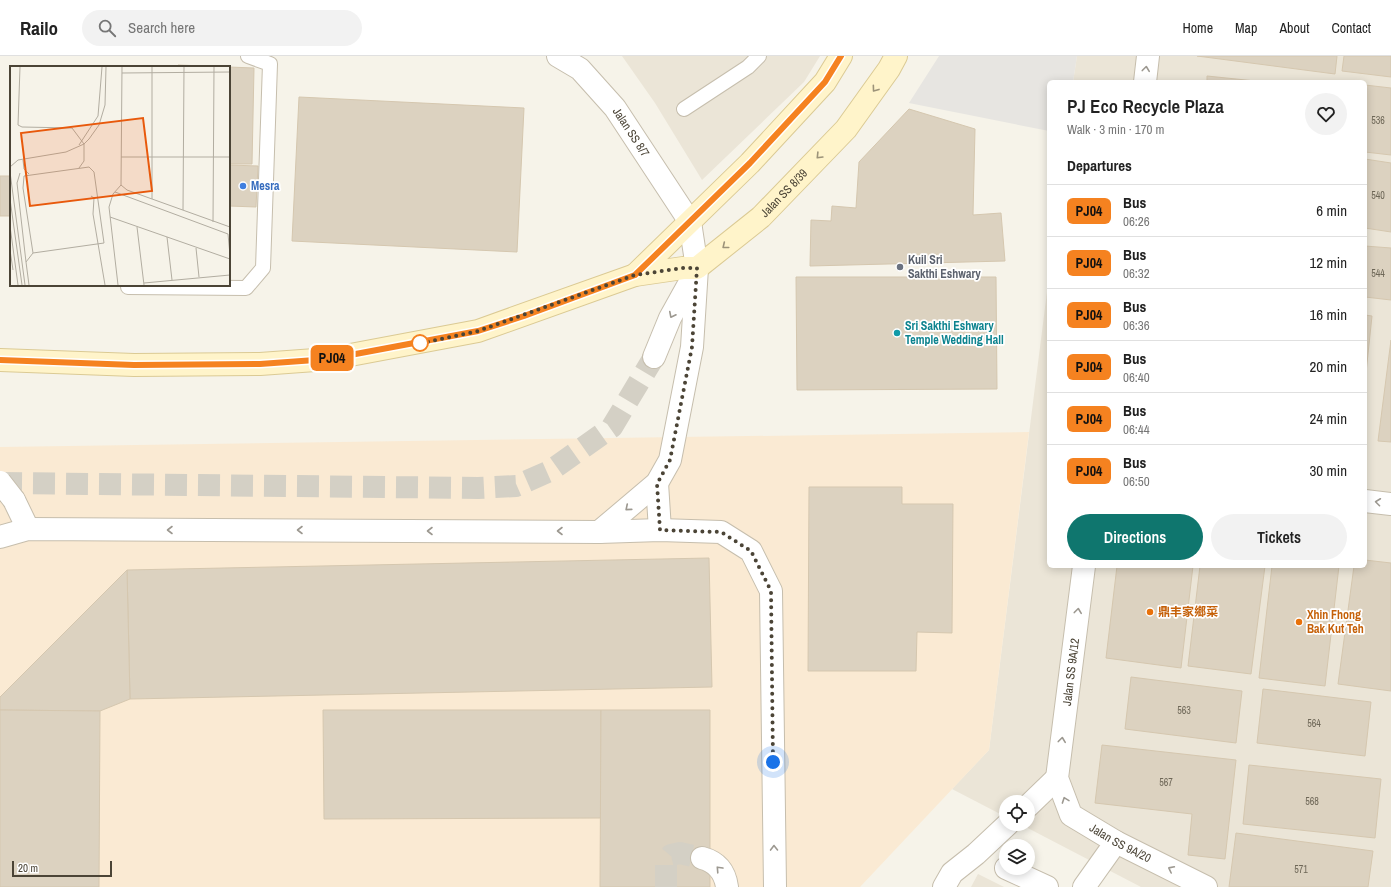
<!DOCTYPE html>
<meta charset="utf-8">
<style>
:root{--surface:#fff;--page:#f2f2f2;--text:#222;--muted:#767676;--line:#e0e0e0;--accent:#0f766e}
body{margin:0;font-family:"Archivo Narrow","Noto Sans SC",sans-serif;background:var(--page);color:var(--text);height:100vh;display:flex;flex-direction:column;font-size:15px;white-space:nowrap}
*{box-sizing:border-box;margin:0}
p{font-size:13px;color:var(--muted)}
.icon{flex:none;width:22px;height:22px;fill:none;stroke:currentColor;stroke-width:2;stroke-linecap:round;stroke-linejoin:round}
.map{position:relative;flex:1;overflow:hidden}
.panel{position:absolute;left:1047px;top:24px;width:320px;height:488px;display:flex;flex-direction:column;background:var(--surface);border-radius:6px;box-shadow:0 2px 10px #0003}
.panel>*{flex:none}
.badge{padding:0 8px;border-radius:6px;font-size:14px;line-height:26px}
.buttons{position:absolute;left:999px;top:739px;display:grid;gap:8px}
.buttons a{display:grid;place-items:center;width:36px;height:36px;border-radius:50%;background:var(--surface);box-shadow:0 2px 10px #0003;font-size:20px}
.scale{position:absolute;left:12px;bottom:10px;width:100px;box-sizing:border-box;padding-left:4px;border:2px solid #4b4436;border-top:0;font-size:11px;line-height:14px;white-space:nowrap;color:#4b4436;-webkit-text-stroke:3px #fff;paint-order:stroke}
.you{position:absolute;width:20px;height:20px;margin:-10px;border:3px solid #fff;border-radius:50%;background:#1a73e8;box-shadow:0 0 0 6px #1a73e833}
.map>.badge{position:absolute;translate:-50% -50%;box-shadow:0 0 0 2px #fff}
h2{padding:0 20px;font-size:15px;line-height:36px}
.round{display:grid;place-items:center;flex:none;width:42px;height:42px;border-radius:21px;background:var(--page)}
.summary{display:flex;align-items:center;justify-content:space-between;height:68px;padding:0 20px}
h1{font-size:19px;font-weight:600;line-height:30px}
.cta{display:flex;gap:8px;margin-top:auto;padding:8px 20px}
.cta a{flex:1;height:46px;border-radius:24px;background:var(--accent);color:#fff;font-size:16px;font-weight:600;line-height:46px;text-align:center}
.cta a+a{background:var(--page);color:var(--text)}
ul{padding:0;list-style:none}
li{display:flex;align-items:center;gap:12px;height:52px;padding:0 20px;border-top:1px solid var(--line)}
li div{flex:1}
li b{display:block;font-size:15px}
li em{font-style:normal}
li .badge{min-width:44px;font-weight:700;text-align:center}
header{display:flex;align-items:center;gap:24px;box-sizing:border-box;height:56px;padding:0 20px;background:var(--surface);border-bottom:1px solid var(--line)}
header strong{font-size:19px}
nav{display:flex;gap:22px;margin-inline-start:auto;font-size:14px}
.search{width:280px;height:36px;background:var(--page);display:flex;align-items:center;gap:10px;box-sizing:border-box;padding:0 14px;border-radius:22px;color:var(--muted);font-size:15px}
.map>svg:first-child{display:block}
</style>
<header>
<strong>Railo</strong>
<div class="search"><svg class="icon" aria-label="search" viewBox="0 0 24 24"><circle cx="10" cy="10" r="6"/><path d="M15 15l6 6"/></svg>Search here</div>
<nav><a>Home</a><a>Map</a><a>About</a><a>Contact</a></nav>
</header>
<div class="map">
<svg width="1391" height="831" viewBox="0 0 1391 831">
<rect width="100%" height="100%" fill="#f6f3e9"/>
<!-- residential -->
<g fill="#ebe5d7">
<path d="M622 0H820L804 26 702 124 655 47Z"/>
<path d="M1077 0H1391V831H1141L1020 768H1028V746H1006V761L952 733 989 694 1049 220V510H1365V26H1073Z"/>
<path d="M978 818 1004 831H971Z"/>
</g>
<!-- commercial -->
<path fill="#faead3" d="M1029 376 989 694 860 831H0V391Z"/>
<!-- parking -->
<path fill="#e7e5e1" d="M939 0H1077L1073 26H1049V75L909 47Z"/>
<!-- building -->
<g fill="#dcd2c0" stroke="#d5c7af">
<path d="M1197 0H1337L1335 18Z"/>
<path d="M1344 0H1391V21L1342 15Z"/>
<path d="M178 9 254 12 252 108H229V11H178Z"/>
<path d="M1207 20 1265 26H1207Z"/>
<path d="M1365 29 1391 32V99L1365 96Z"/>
<path d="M299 41 524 52 517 196 292 185Z"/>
<path d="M909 53 975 73 973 159 1001 157 1005 205 810 210 811 164 831 165 832 150 856 152 859 106Z"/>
<path d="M1365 103 1391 107V176L1365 172Z"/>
<path d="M229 109 258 110 256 151 229 150Z"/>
<rect x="0" y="120" width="11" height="40"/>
<path d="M1365 190 1391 192V244L1365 241Z"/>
<path d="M796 221H996L997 333 797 334Z"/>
<path d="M1365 259 1372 260 1365 326Z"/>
<path d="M1391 284V386L1378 385Z"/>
<path d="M809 431H902V448H953L952 577 917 576 916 615H808Z"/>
<path d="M709 502 712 631 130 643 127 514Z"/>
<path d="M1365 504 1391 507V635L1338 628 1354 510H1365Z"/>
<path d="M1117 510H1193L1181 612 1106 602Z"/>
<path d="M1200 510H1265L1251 618 1188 610Z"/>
<path d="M1272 510H1339L1325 630 1259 622Z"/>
<path d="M127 514 130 643 100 655 0 654V641Z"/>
<path d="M1131 621 1242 635 1236 687 1125 673Z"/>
<path d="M1263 633 1371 646 1365 700 1257 687Z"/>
<path d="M0 654 100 655 99 831H0Z"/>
<path d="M323 654H601V762L324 763Z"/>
<path d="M601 654H710V831H600Z"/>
<path d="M1102 689 1236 704 1225 803 1188 799 1192 758 1095 747Z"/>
<path d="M1249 709 1381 723 1375 782 1243 768Z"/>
<path d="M1236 777 1373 795 1368 831H1229Z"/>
</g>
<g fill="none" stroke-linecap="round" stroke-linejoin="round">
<!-- street-tunnel -->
<g stroke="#d4d0c5" stroke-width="22" stroke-dasharray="22 11" stroke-linecap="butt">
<path d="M0 427 478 432 516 430 550 415 612 371 654 301"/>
<path d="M666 831V805L671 799 680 797 702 802"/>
</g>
<defs>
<g id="lane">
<path d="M684 53 748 11 759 0"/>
<path d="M128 231 246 232 263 212 270 8 248 0"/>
</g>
<g id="street">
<path id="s1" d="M558 0 580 13 615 52 690 166 697 212 692 291 670 404 657 427 599 476"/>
<path d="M1145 26 1148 0"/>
<path d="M654 301 670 262 695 217"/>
<path d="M657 427 660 474"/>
<path d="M14 444 28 473"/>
<path d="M1365 445 1391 448"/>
<path d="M0 481 28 473 599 476 660 474 721 476 751 495 771 535 775 831"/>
<path id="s2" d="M1084 510 1057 722 1071 759 1116 786 1206 831"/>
<path d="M1028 750 1057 722"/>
<path d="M702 802C717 806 725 816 727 831"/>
<path d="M1006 812 1047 831"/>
<path d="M944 831 952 817 976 798 1008 768"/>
<path d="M1084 831 1116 786"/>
</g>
<g id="secondary">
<path d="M635 219 750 107 825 26 841 0"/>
<path id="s3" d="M0 304 134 309 260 308 329 303 478 275 635 219 683 212H697L761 161 846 73 889 13 896 0"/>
</g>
</defs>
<!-- lane casing -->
<use href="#lane" stroke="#c6bead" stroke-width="16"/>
<!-- street casing -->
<use href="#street" stroke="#c6bead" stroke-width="24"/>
<!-- secondary casing -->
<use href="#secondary" stroke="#dbca94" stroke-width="24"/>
<!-- lane -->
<use href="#lane" stroke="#fff" stroke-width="14"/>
<!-- street -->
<use href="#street" stroke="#fff" stroke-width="22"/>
<!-- secondary -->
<use href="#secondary" stroke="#fff4ca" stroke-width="22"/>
<defs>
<path id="street-bridge" d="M0 426 14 444"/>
</defs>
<!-- street-bridge casing -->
<use href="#street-bridge" stroke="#c6bead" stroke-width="24" stroke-linecap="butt"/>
<!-- street-bridge -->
<use href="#street-bridge" stroke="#fff" stroke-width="22"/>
</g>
<!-- one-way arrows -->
<defs><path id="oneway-chevron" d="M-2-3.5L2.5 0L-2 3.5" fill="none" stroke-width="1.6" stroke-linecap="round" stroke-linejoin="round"/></defs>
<g stroke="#9c9890">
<use href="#oneway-chevron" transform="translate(1146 13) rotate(-83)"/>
<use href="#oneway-chevron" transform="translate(672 259) rotate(117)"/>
<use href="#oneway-chevron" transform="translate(1378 446) rotate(-173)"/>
<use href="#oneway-chevron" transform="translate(628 452) rotate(140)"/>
<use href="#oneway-chevron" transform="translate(170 474) rotate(-180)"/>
<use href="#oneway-chevron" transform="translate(300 474) rotate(-180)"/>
<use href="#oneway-chevron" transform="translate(430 475) rotate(-180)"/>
<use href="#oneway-chevron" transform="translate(560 475) rotate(-180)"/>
<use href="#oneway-chevron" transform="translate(1078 555) rotate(-83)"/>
<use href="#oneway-chevron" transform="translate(1062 684) rotate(-83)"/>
<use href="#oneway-chevron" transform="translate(1065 744) rotate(-110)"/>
<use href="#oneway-chevron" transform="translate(774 792) rotate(-91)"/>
<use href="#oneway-chevron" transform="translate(719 813) rotate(-133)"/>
<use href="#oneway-chevron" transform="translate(1171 813) rotate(-153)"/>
</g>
<g stroke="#9c9379">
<use href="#oneway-chevron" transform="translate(875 33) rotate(126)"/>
<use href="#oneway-chevron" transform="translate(819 100) rotate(134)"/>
<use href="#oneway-chevron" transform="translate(725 190) rotate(141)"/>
</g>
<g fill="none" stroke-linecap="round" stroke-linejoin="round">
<defs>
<path id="line" d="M0 304 134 309 260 308 329 303 478 275 524 260 635 219 750 107 825 26 841 0"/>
</defs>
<!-- line casing -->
<use href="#line" stroke="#fff" stroke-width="9"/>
<!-- line -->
<use href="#line" stroke="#f58220" stroke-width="6"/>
<!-- walk -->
<path stroke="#4b4436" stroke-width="4" stroke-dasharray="0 7.2" d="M420 287 417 288 478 275 635 219 683 212H697L692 291 670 404 657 428 660 474 721 476 751 495 771 535 773 706"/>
</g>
<!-- markers -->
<circle fill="#3f7fe0" stroke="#fff" stroke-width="1.5" cx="243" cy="130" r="4"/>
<circle fill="#6b7280" stroke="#fff" stroke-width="1.5" cx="900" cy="211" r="4"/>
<circle fill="#0f9aa8" stroke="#fff" stroke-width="1.5" cx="897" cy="277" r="4"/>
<circle fill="#fff" stroke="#f58220" stroke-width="2" cx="420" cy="287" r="8"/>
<g fill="#e8710a" stroke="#fff" stroke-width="1.5">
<circle cx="1150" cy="556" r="4"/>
<circle cx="1299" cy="566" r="4"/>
</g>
<g text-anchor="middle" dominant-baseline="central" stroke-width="3.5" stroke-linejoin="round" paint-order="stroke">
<!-- number labels -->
<g font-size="10" fill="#6f6858">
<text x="1378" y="64">536</text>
<text x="1378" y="139">540</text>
<text x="1378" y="217">544</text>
<text x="1184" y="654">563</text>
<text x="1314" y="667">564</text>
<text x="1166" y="726">567</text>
<text x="1312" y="745">568</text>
<text x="1301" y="813">571</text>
</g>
<!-- street labels -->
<g font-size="12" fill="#4b4436" stroke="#fff">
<text stroke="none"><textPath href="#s1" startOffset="107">Jalan SS 8/7</textPath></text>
<text stroke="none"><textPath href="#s3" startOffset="825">Jalan SS 8/39</textPath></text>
<text transform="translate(1071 616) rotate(-83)">Jalan SS 9A/12</text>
<text stroke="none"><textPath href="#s2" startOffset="310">Jalan SS 9A/20</textPath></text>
</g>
<!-- shop labels -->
<g font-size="12" font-weight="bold" fill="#366cbe" stroke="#fff" text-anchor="start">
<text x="251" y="130">Mesra</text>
</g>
<!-- worship labels -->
<g font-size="12" font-weight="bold" fill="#5b616d" stroke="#fff" text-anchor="start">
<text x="908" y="204">Kuil Sri<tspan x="908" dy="14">Sakthi Eshwary</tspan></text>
</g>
<!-- culture labels -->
<g font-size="12" font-weight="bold" fill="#0d838f" stroke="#fff" text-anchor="start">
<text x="905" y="270">Sri Sakthi Eshwary<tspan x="905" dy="14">Temple Wedding Hall</tspan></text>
</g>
<!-- food labels -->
<g font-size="12" font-weight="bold" fill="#c56008" stroke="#fff" text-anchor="start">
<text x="1158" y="556">鼎丰家鄉菜</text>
<text x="1307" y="559">Xhin Fhong<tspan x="1307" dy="14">Bak Kut Teh</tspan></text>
</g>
</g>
<!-- overview -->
<g transform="translate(10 10)">
<rect width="220" height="220" fill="#f6f3e9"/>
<path fill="none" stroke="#b2ada1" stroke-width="1" d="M10 1 8 59 12 61 62 62 74 78V95L69 102M142 1V133M112 7 220 6M69 79 88 50 92 1M111 91H220M13 94 14 103 19 108M0 101 8 94 56 86 74 78 79 73 89 59 95 39 96 1M79 101 84 106 94 177 23 187 13 122 14 110ZM0 106 15 219M10 107 7 117 16 196M111 119 112 1M111 119 117 124 220 161M105 126 218 168 220 189M81 130 84 132 83 148 95 219M0 133 12 219M173 144 174 1M100 151 220 193M203 156 204 1M0 160 8 219M127 161 134 219M157 171 162 214M186 182 189 211M0 184 3 204M134 217 220 209M19 219 16 196 23 187M108 219 99 141 103 128 111 119"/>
<path fill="#e8590c" fill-opacity="0.15" stroke="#e8590c" stroke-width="2" d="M133 52 142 125 20 140 11 67Z"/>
<rect width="220" height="220" fill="none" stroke="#4b4436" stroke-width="2"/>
</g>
</svg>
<div class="buttons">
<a><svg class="icon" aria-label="locate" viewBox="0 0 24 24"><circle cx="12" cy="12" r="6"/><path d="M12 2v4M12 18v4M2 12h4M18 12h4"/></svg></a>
<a><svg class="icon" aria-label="layers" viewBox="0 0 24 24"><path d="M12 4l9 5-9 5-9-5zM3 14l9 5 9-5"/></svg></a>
</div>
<div class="scale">20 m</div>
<div class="you" style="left:773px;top:706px"></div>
<b class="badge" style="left:332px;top:302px;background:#f58220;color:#111">PJ04</b>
<section class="panel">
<div class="summary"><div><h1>PJ Eco Recycle Plaza</h1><p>Walk · 3 min · 170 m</p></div><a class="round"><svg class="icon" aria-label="heart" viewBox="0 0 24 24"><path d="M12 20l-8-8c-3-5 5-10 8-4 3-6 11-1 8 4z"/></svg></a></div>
<h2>Departures</h2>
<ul>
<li><span class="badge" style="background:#f58220;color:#111">PJ04</span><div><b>Bus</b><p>06:26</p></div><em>6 min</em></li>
<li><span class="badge" style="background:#f58220;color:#111">PJ04</span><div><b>Bus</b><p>06:32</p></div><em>12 min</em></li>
<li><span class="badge" style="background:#f58220;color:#111">PJ04</span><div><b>Bus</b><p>06:36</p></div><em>16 min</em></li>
<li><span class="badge" style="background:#f58220;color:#111">PJ04</span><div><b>Bus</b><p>06:40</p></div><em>20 min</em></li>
<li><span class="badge" style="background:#f58220;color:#111">PJ04</span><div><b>Bus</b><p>06:44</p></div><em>24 min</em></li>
<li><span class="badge" style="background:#f58220;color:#111">PJ04</span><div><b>Bus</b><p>06:50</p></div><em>30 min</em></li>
</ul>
<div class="cta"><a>Directions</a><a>Tickets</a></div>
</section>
</div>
